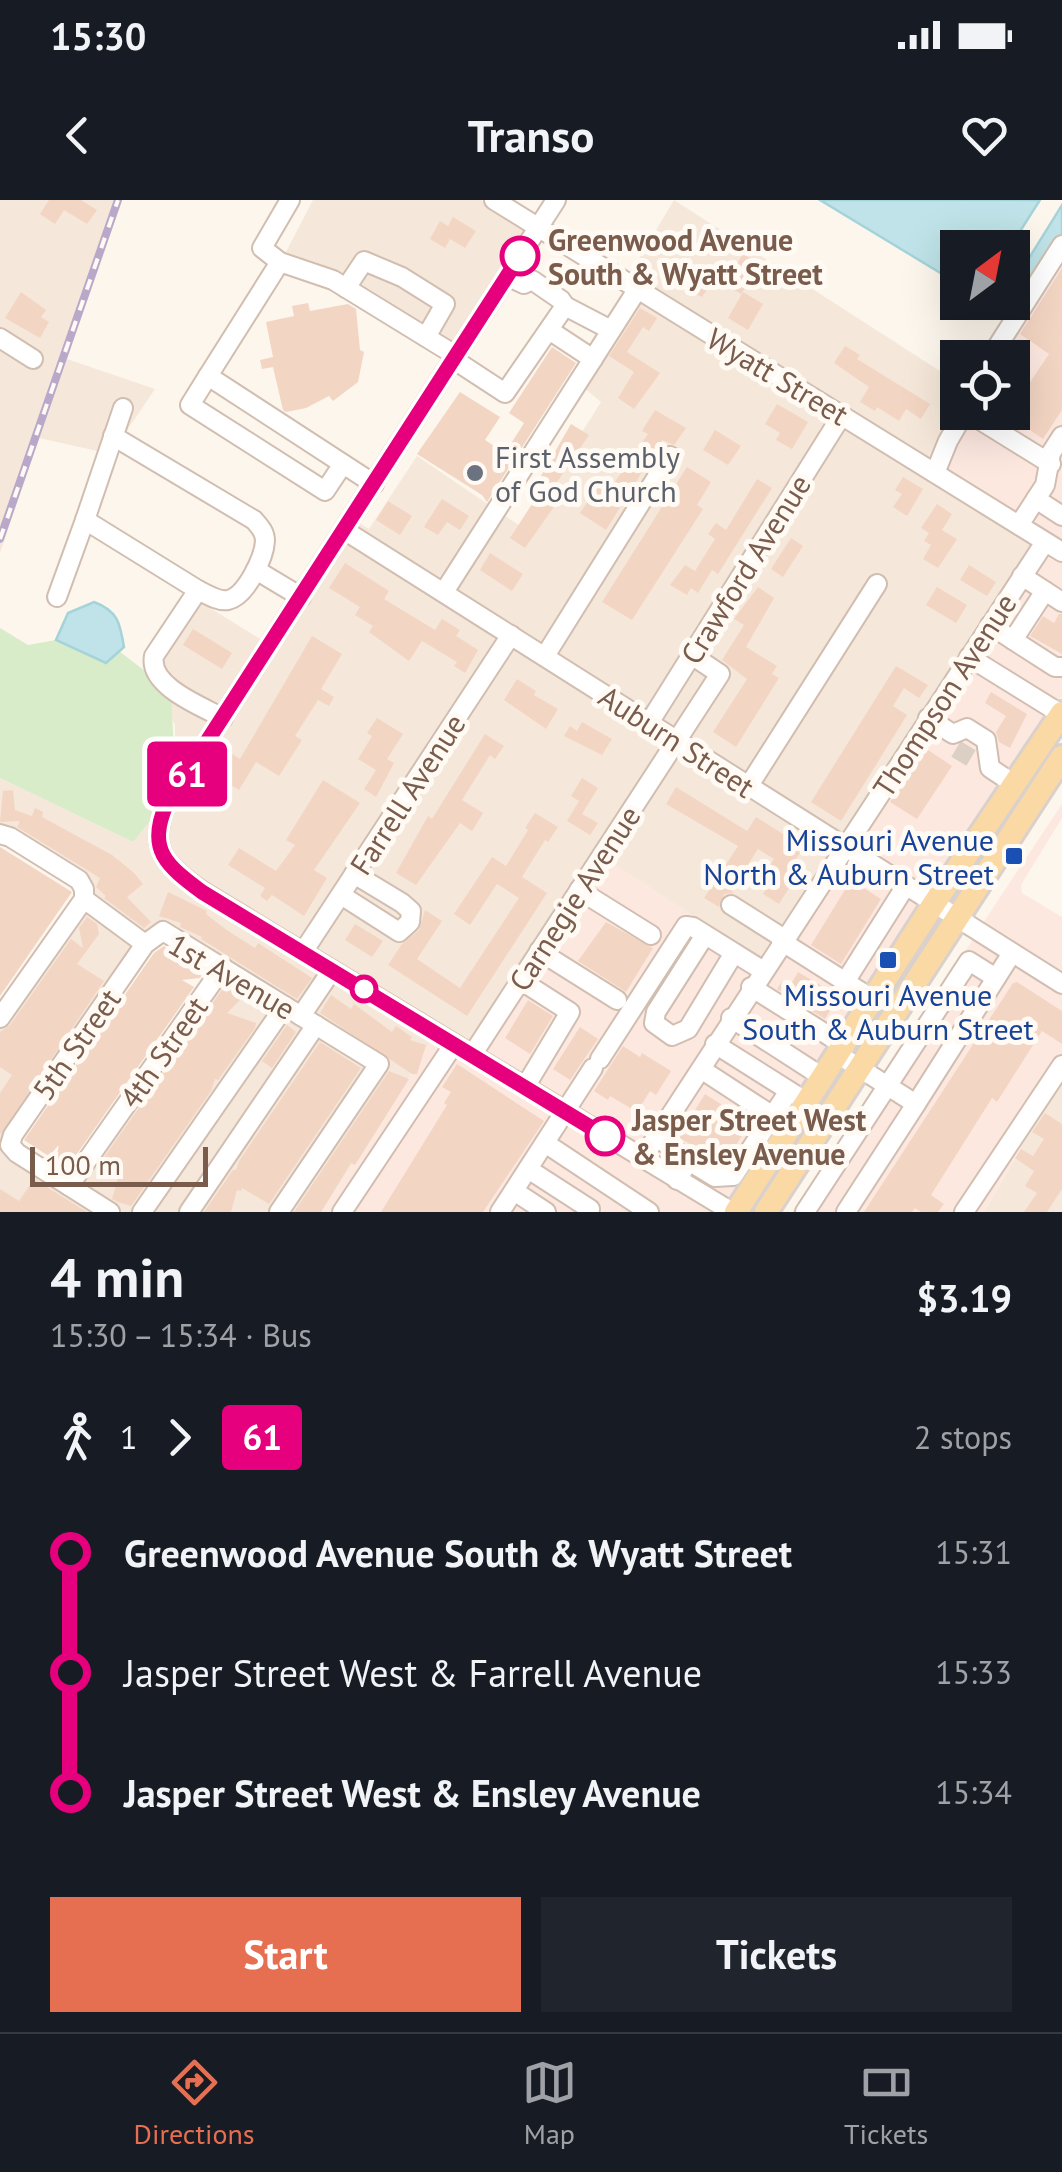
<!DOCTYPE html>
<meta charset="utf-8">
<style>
:root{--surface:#171b24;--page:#20242c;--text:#f1f3f6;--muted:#9ea1a6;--line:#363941;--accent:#e76f51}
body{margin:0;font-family:"PT Sans",sans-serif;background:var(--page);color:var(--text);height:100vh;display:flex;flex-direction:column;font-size:38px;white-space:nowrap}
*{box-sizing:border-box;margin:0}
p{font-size:32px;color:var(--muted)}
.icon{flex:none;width:55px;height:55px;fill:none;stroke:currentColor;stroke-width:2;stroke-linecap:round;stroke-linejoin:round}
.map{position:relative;height:1012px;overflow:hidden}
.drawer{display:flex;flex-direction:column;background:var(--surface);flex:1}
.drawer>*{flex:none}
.badge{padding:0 20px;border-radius:8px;font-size:35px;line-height:65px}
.needle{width:65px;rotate:32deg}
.tools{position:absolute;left:940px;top:30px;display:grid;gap:20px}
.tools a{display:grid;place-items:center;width:90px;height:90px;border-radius:0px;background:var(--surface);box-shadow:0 10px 40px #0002;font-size:50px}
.scale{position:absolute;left:30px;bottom:25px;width:178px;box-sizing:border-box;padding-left:10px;border:5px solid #7a5c4d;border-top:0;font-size:28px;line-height:35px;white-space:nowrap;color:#7a5c4d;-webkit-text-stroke:8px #fffaf3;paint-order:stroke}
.map>.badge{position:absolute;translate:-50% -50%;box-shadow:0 0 0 5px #fff}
.legs{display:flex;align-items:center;gap:15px;height:110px;padding:0 50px;font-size:32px}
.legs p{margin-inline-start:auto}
.summary{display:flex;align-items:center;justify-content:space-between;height:170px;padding:0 50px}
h1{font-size:55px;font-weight:700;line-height:75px}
.primary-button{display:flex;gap:20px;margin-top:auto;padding:20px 50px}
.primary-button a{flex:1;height:115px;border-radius:0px;background:var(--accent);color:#fff;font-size:40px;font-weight:700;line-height:115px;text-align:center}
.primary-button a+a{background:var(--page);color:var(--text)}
ul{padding:0 50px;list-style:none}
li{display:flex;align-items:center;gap:35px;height:120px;font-size:38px}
li i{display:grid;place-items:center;width:15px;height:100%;margin:0 12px;background:currentColor}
li i::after{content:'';width:25px;height:25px;margin:-12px;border:8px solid;border-radius:50%;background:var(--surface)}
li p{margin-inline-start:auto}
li:first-child i{background:linear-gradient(#0000 50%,currentColor 0)}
li:last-child i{background:linear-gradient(currentColor 50%,#0000 0)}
.status{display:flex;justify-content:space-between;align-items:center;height:70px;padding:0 50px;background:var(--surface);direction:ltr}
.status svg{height:28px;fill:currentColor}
header{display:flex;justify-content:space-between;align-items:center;height:130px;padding:0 50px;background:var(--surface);font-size:45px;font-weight:700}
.dock{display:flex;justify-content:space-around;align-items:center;height:140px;border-top:2px solid var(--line);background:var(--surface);font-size:28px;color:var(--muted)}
.dock a{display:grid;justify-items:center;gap:5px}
.dock .on{color:var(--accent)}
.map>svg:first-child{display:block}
</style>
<div class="status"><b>15:30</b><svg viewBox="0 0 49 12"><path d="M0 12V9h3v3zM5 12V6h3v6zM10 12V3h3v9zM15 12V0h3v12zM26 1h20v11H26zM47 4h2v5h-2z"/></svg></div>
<header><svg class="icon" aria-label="back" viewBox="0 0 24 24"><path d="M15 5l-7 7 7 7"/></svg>Transo<svg class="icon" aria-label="heart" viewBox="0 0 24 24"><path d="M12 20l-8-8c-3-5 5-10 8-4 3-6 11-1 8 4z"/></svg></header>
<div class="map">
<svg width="1062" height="1012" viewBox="0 0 1062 1012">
<rect width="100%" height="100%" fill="#fdf6ec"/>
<!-- residential -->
<g fill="#f5e8da">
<path d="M0 0H122L67 159 155 189 111 254 39 238 0 353V146L35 168 42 157 0 130Z"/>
<path d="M313 0H481L530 30 449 155 286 52Z"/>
<path d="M674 0 957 182V212L926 260 628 77Z"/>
<path d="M638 99 833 218 647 514 554 454 679 253 669 248 544 447 453 390 502 314 522 327 601 202 583 187Z"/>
<path d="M843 224 1036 344 842 639 757 584 885 381 875 375 747 578 658 521Z"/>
<path d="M417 256 492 307 443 383 355 329 359 323 369 329Z"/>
<path d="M346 340 502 437 302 743 205 686 169 654 164 626 172 608Z"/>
<path d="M199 401 265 442 150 640 151 649 323 772 300 807 167 725 146 736 0 628V578L133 642 175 573V525L149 474Z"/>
<path d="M513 444 668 543 471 846 312 750Z"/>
<path d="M678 550 834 650 761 760 481 852Z"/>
<path d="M85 708 137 746 1 946 2 950 96 1012H0V829Z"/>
<path d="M224 776 276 808 135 1012H122L78 984Z"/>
<path d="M333 779 433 839 322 1012H286L387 862 310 813Z"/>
<path d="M287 815 307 828 181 1012H149Z"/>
<path d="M317 834 370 866 271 1012H196Z"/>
<path d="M1062 876V1012H984Z"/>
</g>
<!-- commercial -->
<g fill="#fde8e0">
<path d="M1062 43V344L926 260 957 212H1012V158L988 157Z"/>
<path d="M1046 350 1062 359V496L932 696 852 645Z"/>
<path d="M1062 604V618L1021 685 1022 693 1062 717V776L981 726Z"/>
<path d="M844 657 925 707 733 1004 651 956Z"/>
<path d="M607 659 761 760 640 949 483 854Z"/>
<path d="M974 738 1062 792V875L984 1012H792Z"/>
<path d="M433 839 719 1012H322Z"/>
</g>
<!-- green -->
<path fill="#d8ecc9" d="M0 428 28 445 56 440 106 463 119 451 171 491 175 573 152 618 133 642 0 578Z"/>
<!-- water -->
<g fill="#bfe3e8" stroke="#a5d3da" stroke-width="2.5">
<path d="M820 0H1040L1010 47 958 48 957 83Z"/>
<path d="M1062 5V43L1008 119 993 114 1001 103 1012 102 1013 84Z"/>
<path d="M94 402C118 411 120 423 124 447L106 463 56 440 68 413Z"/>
</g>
<!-- building -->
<g fill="#f3d5c3">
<path d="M49 0H81L97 10 87 24 64 10 55 24 40 14Z"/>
<path d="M453 17 476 31 465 48 450 39 445 48 430 39 440 21 448 26Z"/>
<path d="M743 54 760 64 741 94 724 84Z"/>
<path d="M672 57 699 73 705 64 718 72 702 97 660 76Z"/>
<path d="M1062 68V210L1043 239 1008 215 1049 154 1020 134Z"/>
<path d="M21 92 46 110 41 117 49 122 40 138 5 118Z"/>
<path d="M743 92 763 104 748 130 728 118Z"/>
<path d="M308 103 310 111 348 104 356 109 360 150 364 152 358 182 333 201 329 196 306 208 286 212 283 210 273 167 262 169 260 160 273 157 266 122 294 116 292 106Z"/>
<path d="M640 108 657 118 649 131 643 127 627 152 660 173 634 209 618 198 634 172 609 156Z"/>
<path d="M845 146 860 155 857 159 930 204 921 219 906 209 899 221 877 207 875 211 860 202 869 187 834 163Z"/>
<path d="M552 147 576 163 487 302 482 295 417 254 460 192 500 217 485 240 505 253 524 223 509 213Z"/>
<path d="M777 204 808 222 792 249 776 240 780 233 765 224Z"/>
<path d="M655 210 686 228 674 245 662 240 606 330 580 313 591 297 584 293 594 279 610 289 648 234 642 231Z"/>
<path d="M571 224 589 235 555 285 565 291 525 348 510 338 536 298 530 295Z"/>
<path d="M715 230 741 246 728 265 703 250Z"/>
<path d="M687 267 711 282 697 305 703 309 632 420 602 402Z"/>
<path d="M903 277 923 289 907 316 893 307 902 294 895 290Z"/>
<path d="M757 279 772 288 718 374 712 370 698 393 691 388 687 395 670 385 685 365 695 371 715 339 708 334 716 323 726 330Z"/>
<path d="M442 299 469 316 460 330 447 322 438 335 424 327Z"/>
<path d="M388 301 412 316 400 335 376 320Z"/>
<path d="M937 304 952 314 942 330 957 339 938 368 923 359 931 345 924 341 929 333 921 328Z"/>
<path d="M791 338 803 346 783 377 771 369Z"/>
<path d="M490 353 523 374 512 391 480 370Z"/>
<path d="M345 363 389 391 384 399 435 430 442 419 460 430 456 436 478 450 465 473 454 466 457 462 422 441 409 461 369 432 373 426 355 415 360 407 329 388Z"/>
<path d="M969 365 996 382 987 396 960 380Z"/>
<path d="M758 387 774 398 746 447 777 466 772 474 779 478 736 547 713 532 747 479 722 460 744 425 734 419Z"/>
<path d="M937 387 967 405 956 423 926 405Z"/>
<path d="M1059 414H1062V454L1030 436 1043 416 1054 423Z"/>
<path d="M193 429 232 453 222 469 183 445Z"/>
<path d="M312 436 342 454 321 489 334 497 329 506 318 500 295 536 302 540 279 576 256 562 239 590 216 576 231 553 240 559Z"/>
<path d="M896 466 928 485 919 498 904 488 893 506 907 515 841 621 811 602Z"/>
<path d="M517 479 536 491 534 495 558 509 546 529 504 500Z"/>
<path d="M991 492 1027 514 1010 548 999 542 996 532 1006 516 985 503Z"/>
<path d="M377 518 403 534 387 559 394 563 376 597 364 589 376 570 358 559 372 536 367 533Z"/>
<path d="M582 522 612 539 602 555 564 536 570 526 577 531Z"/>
<path d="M485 534 504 546 495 559 490 555 462 600 483 613 472 631 460 623 416 685 396 673 428 616 432 619Z"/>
<path d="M925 548 952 566 917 619 890 602Z"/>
<path d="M582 578 598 588 582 614 598 623 590 635 567 621 579 601 571 596Z"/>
<path d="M323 580 360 603 314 670 327 678 304 716 272 695 267 701 260 696 265 688 228 665 239 648 276 671 295 645 286 640Z"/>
<path d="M676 587 747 631 756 617 804 647 794 662 802 667 779 704 763 694 768 686 760 681 774 659 758 649 731 691 734 693 724 694 719 707 704 698 738 646 666 604Z"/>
<path d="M13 590 15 610 32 616 35 608 43 612 42 617 112 655 134 673 143 684 127 697 151 722 144 728 104 698 106 696 96 687 100 678 17 627 20 621 0 622 3 591Z"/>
<path d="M535 613 558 627 548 642 545 640 522 677 547 693 467 816 388 765 402 744 419 730 425 710 442 721 417 759 460 788 519 698 497 684 470 725 454 714 492 657 506 666 528 630 525 628Z"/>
<path d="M0 647 72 692 0 796Z"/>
<path d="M851 680 881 699 841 764 811 745Z"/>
<path d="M168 692 207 711 206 714 228 731 255 748 258 743 312 778 297 799 201 739 202 737 180 727 181 723 159 716Z"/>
<path d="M87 717 97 724 99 734 77 764 104 781 0 935V893L12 875 0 867V832L10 825 71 739 83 748 79 728Z"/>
<path d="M606 722 653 748 626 792 578 761Z"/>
<path d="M355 724 383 741 372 757 345 740Z"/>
<path d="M164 746 205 771 200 778 182 780 194 787 67 968 24 940 154 753Z"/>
<path d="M798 772 839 796 825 819 777 789 782 781 790 786Z"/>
<path d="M1017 782 1062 811V844L1042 831 997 902 992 898 931 995 944 1004 938 1012H921L915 1008 912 1012H864L1013 783Z"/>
<path d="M226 784 244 796 227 813 256 823 255 828 218 880 215 879 211 891 131 1006 118 1002 112 999 118 978 98 966Z"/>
<path d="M331 795 351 809 354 804 392 832 396 826 412 837 410 840 426 845 417 874H412L320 813Z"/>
<path d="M528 800 553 816 530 854 505 838Z"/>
<path d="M287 825 296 832 272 868 262 861Z"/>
<path d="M580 827 598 839 570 880 553 869Z"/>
<path d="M320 842 361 868 269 1004 242 988 241 991 237 990 231 1012H204L233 970H236L239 961Z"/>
<path d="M623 846 640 857 642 853 671 871 656 895 650 891 637 912 610 896 608 900 594 891Z"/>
<path d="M457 864 544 921 483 1012H381L447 905 444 903 451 892 442 887Z"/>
<path d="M389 871 409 879 355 965 351 963 321 1012H294Z"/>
<path d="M705 894 750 923 724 964 678 937Z"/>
<path d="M1045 913 1062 924V989L1047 1012H1024L1037 993 1025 986 1034 971 1015 958 1021 949 1033 956 1044 939 1032 932Z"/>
<path d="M34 979 87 1012H0V989L19 1001Z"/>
</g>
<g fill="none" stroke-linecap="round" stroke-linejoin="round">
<!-- minor-tunnel -->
<path stroke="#dcd0c4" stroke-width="18" stroke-dasharray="18 9" stroke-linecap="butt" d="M956 549 971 558"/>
<defs>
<g id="minor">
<path d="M290 0 262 48 280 62 333 80 455 155"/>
<path d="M494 0 1062 352"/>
<path d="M556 0 166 605C147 650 166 665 202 691L732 1012"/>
<path d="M280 62 208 176 374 284"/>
<path d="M346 88 364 61 402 77 445 104 426 137"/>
<path d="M565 106 611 130"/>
<path d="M549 130 593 159"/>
<path d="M0 138 33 159"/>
<path d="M990 158 1062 45"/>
<path d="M453 159 505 193 565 106 561 100 532 80 524 84 507 76"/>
<path d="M208 176 190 205 325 291 343 264"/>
<path d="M123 208 85 320 198 390 154 456C148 486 201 506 223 518"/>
<path d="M967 212 1051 264"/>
<path d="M113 236 254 320C260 327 265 332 265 341 264 358 246 396 228 400 219 402 206 394 198 390"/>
<path d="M935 273 948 241 965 212"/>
<path d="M1036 299 1062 316"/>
<path d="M1019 325 1045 285 1051 253 1062 236"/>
<path d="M344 330 1062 784"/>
<path d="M256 370 301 397"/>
<path d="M1022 376 1062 402"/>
<path d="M444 392 637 90"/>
<path d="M57 397 85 320"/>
<path d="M990 425 1013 440 1045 391"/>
<path d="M1013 440 1055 467H1062"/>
<path d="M545 456 670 256"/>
<path d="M969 457 1061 514"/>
<path d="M928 518 953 534 967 528 986 540 990 568 1014 584"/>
<path d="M649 523 842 215"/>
<path d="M748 587 877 384"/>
<path d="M0 634 10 637 79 680 84 689V699L145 744"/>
<path d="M579 690 651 735"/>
<path d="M341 695 399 732 410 722 411 711 402 703 354 674"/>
<path d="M731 705 783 738"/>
<path d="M705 735 656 812 654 823 672 836 688 829 734 753"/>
<path d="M781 741 874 800"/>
<path d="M539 751 617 800"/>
<path d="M303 752 511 435"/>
<path d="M520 780 570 812 525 887"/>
<path d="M845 782 905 687"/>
<path d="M751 787 845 846"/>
<path d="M301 816 332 770"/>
<path d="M0 818 84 699"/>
<path d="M731 818 824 878"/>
<path d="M715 844 799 897"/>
<path d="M472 855 720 474 690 454"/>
<path d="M839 855 916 904 846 1012"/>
<path d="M600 859 686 726 693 727 762 770"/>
<path d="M707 873 773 916"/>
<path d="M916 904 1012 753"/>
<path d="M656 936 689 961"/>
<path d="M545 943 649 1012"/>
<path d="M642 959 1045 342"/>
<path d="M528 969 590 1009 587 1012"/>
<path d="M677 980 689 961 715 977 733 976 789 891"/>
<path d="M69 986 223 767"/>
<path d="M514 991 546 1012"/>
<path d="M110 1012 17 953 10 945 13 935 145 744 163 731 379 864 279 1012"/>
<path d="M142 1012 285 806"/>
<path d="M189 1012 316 825"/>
<path d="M342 1012 454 844"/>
<path d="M500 1012 593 868"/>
<path d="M805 1012 969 761 996 778"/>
<path d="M964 1012 1062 865"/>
</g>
<g id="major">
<path d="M736 1012 933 705 1062 513"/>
<path d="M766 1012 1062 557"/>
</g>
</defs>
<!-- minor casing -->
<use href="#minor" stroke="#d1beb0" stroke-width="22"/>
<!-- major casing -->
<use href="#major" stroke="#dad1cd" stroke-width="28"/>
<!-- minor -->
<use href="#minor" stroke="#fff" stroke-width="18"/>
<!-- major -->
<use href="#major" stroke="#fbd9a5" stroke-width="22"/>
<defs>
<path id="rail" d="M0 339 118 0"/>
</defs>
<!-- rail casing -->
<use href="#rail" stroke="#b9a8c9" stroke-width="8"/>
<!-- rail -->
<use href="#rail" stroke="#fffaf3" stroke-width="4" stroke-dasharray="11" stroke-linecap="butt"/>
</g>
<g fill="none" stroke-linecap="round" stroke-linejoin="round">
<defs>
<path id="line-1" d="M520 56 166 605C147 650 166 665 202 692L605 936"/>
</defs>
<!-- line-1 casing -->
<use href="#line-1" stroke="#fff" stroke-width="22"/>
<!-- line-1 -->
<use href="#line-1" stroke="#e6007e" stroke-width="15"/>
</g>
<!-- markers -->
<g fill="#fff" stroke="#e6007e" stroke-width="5">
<circle cx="520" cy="56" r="18"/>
<circle cx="364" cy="789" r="12"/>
<circle cx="605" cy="936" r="18"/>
</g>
<circle fill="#6b7280" stroke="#fffaf3" stroke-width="4" cx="475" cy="273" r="10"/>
<g fill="#1a4fb4" stroke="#fffaf3" stroke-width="4">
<rect x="1004" y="646" width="20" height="20" rx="5"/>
<rect x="878" y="750" width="20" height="20" rx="5"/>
</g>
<g text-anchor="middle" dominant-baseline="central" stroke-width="10" stroke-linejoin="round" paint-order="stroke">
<!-- stop labels -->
<g font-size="30" font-weight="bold" fill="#7a5c4d" stroke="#fffaf3" text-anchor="start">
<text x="548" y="39">Greenwood Avenue<tspan x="548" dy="34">South &amp; Wyatt Street</tspan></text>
<text x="632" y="919">Jasper Street West<tspan x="632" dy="34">&amp; Ensley Avenue</tspan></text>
</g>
<!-- street labels -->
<g font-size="30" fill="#7a5c4d" stroke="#fffaf3">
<text transform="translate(778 176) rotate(31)">Wyatt Street</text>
<text transform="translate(745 369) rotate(-58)">Crawford Avenue</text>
<text transform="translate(944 495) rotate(-57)">Thompson Avenue</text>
<text transform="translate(677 541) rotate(33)">Auburn Street</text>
<text transform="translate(407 594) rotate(-57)">Farrell Avenue</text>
<text transform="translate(574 698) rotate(-57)">Carnegie Avenue</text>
<text transform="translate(232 776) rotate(30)">1st Avenue</text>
<text transform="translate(76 844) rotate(-55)">5th Street</text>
<text transform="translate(163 852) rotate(-55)">4th Street</text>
</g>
<!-- worship labels -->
<g font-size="30" fill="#5b616d" stroke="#fffaf3" text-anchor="start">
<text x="495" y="256">First Assembly<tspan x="495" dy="34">of God Church</tspan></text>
</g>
<!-- transit labels -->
<g font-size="30" fill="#164399" stroke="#fffaf3" text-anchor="end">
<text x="994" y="639">Missouri Avenue<tspan x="994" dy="34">North &amp; Auburn Street</tspan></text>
<text x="888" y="794" text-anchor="middle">Missouri Avenue<tspan x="888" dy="34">South &amp; Auburn Street</tspan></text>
</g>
</g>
</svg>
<div class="tools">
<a><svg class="needle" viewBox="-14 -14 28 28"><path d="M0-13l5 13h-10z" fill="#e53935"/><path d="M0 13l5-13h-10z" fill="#9ea1a6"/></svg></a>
<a><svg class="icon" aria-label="locate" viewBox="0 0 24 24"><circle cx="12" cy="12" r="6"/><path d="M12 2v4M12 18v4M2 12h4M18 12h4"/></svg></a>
</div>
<div class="scale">100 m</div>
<b class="badge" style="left:187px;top:574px;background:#e6007e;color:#fff">61</b>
</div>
<section class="drawer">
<div class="summary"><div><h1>4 min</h1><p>15:30 – 15:34 · Bus</p></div><b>$3.19</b></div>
<div class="legs"><svg class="icon" aria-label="walk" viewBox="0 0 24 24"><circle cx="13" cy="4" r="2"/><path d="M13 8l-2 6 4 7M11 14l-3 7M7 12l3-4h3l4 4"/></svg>1<svg class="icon" aria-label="forward" viewBox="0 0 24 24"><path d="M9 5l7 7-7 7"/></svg><b class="badge" style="background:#e6007e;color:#fff">61</b><p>2 stops</p></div>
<ul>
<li><i style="color:#e6007e"></i><b>Greenwood Avenue South &amp; Wyatt Street</b><p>15:31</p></li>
<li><i style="color:#e6007e"></i><span>Jasper Street West &amp; Farrell Avenue</span><p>15:33</p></li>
<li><i style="color:#e6007e"></i><b>Jasper Street West &amp; Ensley Avenue</b><p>15:34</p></li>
</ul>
<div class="primary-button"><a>Start</a><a>Tickets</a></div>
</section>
<nav class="dock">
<a class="on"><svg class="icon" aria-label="directions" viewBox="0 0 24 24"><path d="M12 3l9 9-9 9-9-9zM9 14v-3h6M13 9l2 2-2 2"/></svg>Directions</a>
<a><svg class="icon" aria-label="map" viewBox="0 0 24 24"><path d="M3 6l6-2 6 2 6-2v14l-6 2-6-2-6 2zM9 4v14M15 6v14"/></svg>Map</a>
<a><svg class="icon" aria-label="tickets" viewBox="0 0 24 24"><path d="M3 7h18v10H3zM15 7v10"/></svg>Tickets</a>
</nav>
